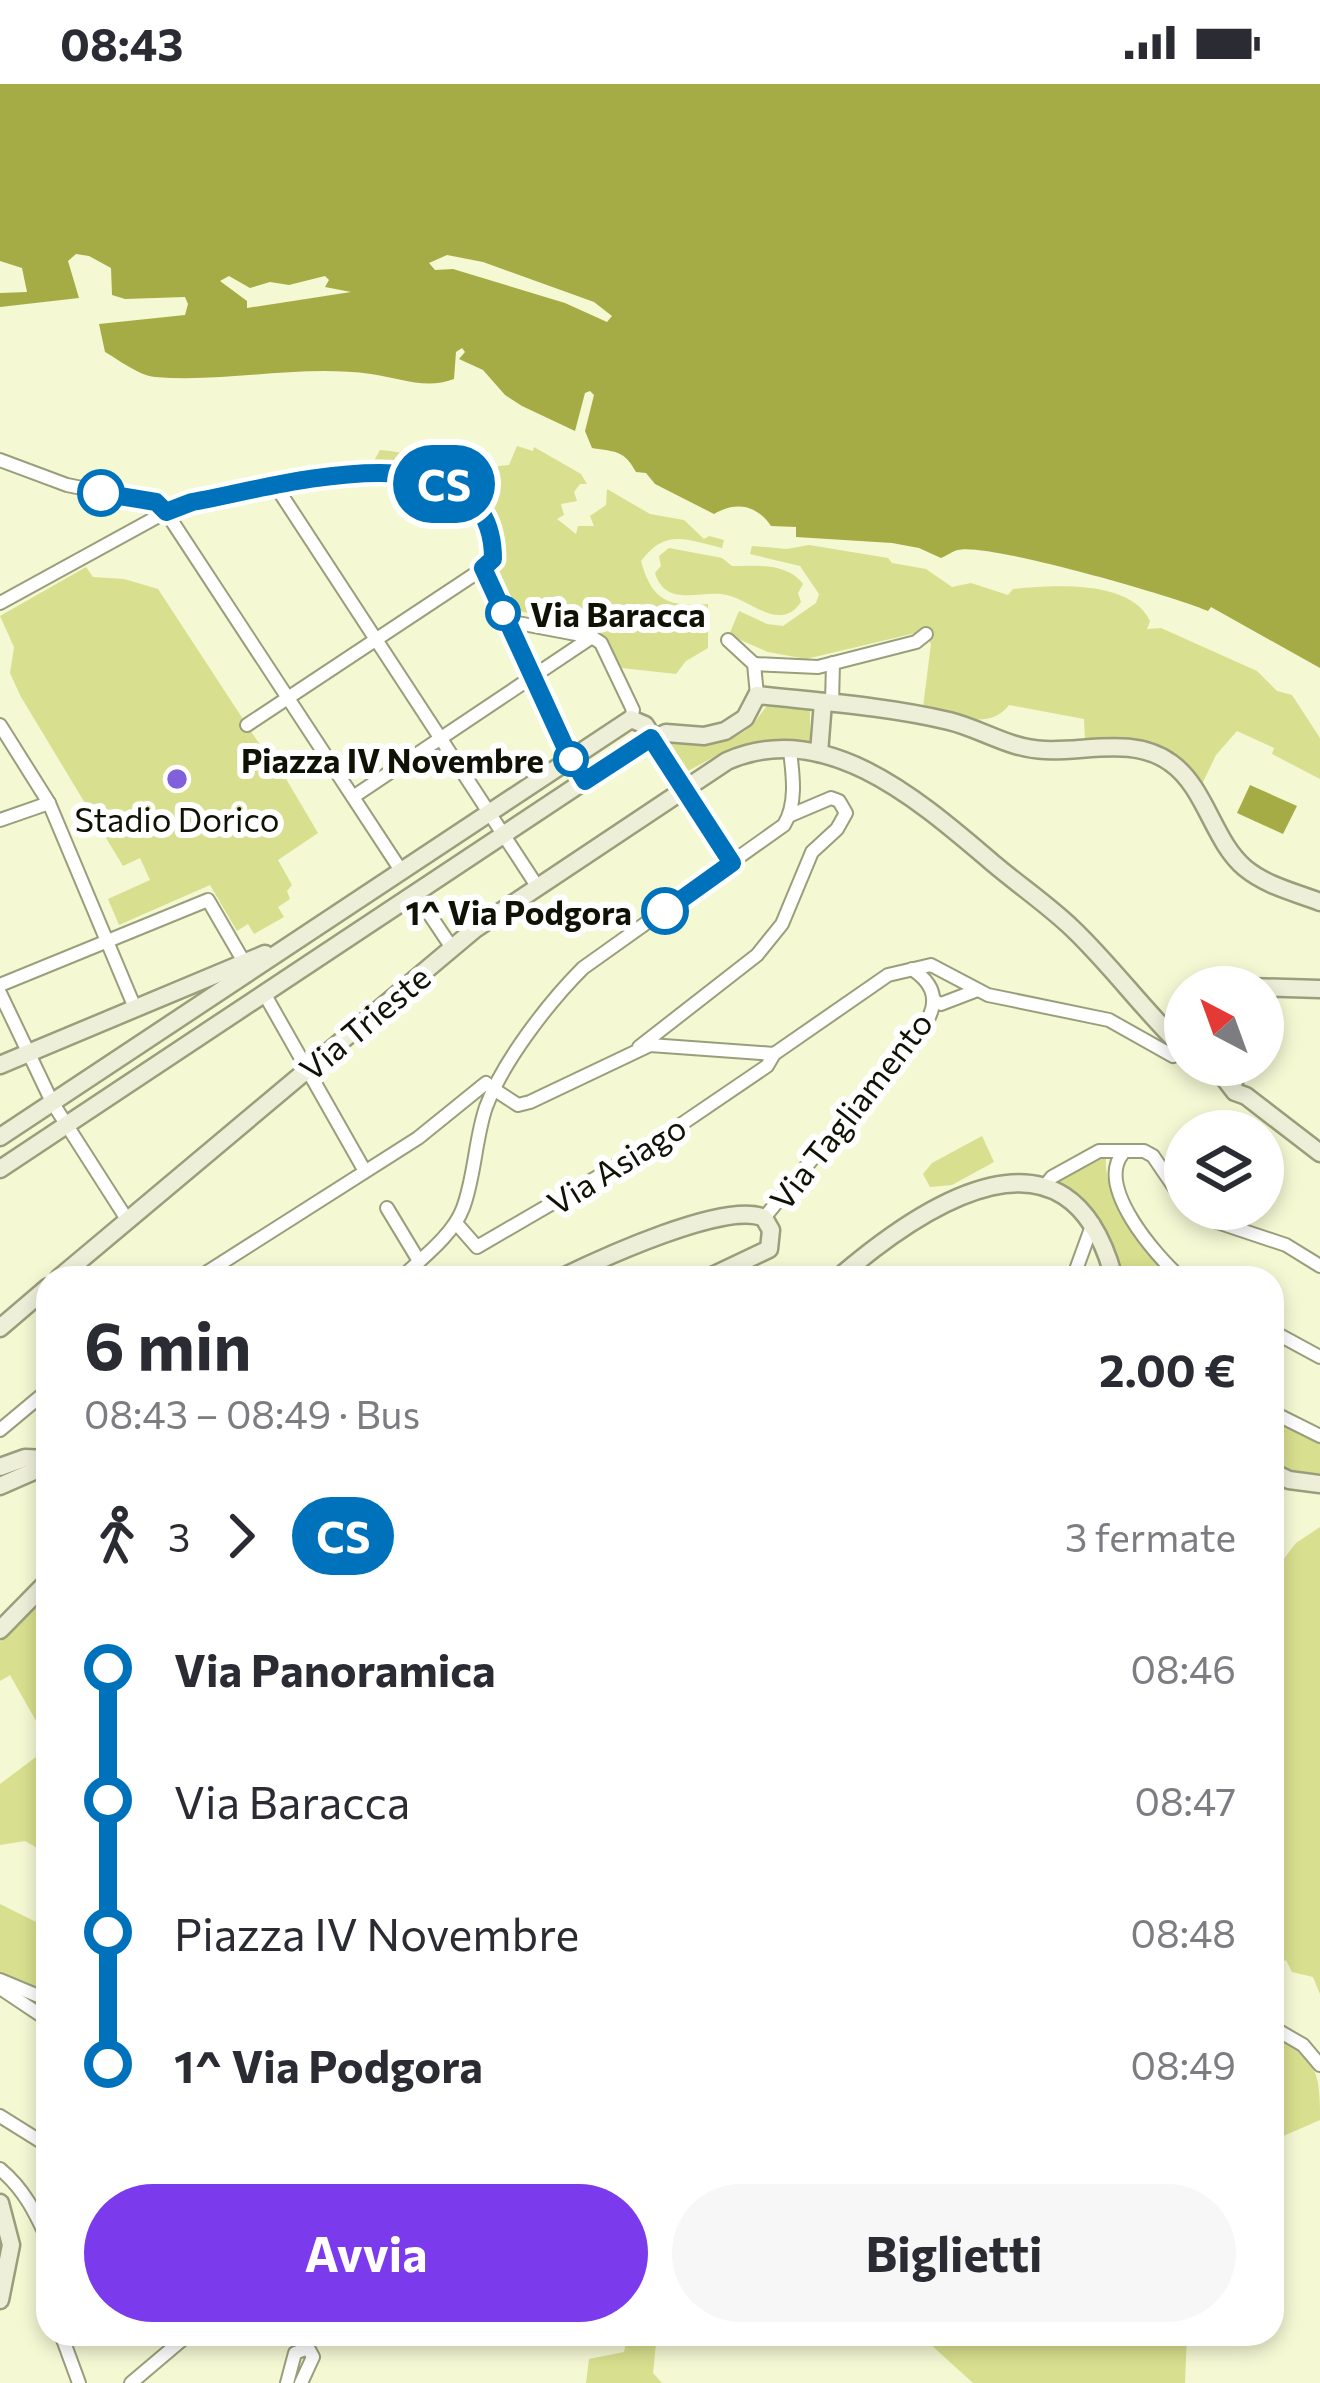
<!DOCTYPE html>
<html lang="it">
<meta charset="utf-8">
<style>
:root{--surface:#fff;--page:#f7f7f7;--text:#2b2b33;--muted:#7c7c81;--accent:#7c3aed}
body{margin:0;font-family:Commissioner,sans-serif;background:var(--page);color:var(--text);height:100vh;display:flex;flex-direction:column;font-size:45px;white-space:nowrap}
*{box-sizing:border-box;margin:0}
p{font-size:39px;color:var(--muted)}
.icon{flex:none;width:66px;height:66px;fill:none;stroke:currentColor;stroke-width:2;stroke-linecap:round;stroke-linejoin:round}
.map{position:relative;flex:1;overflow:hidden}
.sheet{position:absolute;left:36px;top:1182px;width:1248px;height:1080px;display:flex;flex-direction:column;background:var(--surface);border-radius:36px;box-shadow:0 6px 18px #0003}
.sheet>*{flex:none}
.badge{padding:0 24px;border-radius:39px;font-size:42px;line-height:78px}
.needle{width:78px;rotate:319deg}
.controls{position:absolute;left:1164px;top:882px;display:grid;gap:24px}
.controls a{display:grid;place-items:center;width:120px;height:120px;border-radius:50%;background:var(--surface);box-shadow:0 6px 18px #0003;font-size:60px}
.map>.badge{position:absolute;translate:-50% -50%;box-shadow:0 0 0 6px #fff}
.legs{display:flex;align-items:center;gap:18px;height:132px;padding:0 48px;font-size:39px}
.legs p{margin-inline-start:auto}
.head{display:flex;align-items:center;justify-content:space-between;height:204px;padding:0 48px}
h1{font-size:66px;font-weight:700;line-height:90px}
.primary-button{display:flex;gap:24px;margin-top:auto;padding:24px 48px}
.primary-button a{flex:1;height:138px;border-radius:72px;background:var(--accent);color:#fff;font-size:48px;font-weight:700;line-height:138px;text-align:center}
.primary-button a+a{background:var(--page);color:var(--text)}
ul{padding:0 48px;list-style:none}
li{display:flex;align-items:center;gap:42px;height:132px;font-size:45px}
li i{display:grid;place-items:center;width:18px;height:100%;margin:0 15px;background:currentColor}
li i::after{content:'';width:30px;height:30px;margin:-15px;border:9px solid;border-radius:50%;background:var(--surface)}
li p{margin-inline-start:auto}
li:first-child i{background:linear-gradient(#0000 50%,currentColor 0)}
li:last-child i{background:linear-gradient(currentColor 50%,#0000 0)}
.status{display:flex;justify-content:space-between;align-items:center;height:84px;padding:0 60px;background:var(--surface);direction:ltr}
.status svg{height:33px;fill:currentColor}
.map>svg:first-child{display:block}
</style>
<div class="status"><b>08:43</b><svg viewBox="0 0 49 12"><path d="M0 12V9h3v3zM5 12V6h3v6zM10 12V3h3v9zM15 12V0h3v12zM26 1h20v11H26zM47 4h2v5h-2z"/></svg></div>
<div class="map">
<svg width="1320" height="2299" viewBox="0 0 1320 2299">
<rect width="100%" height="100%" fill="#f4f8d3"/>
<!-- green -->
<g fill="#d8df8e">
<path d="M517 362 533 367 534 363 581 390 587 400H580L574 408 577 417 561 420 564 431 557 435 576 450 578 442H594L590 432 606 421 607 405 650 430 684 436 704 455 709 452 724 456 722 464C686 456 666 444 641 477 652 517 668 523 708 520V564L686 577 676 590 622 584 601 549 513 525C480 488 525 441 463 400L462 393 431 383 374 377 380 366 390 367 490 383 509 381Z"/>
<path d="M809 461 888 474 892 479 926 485 952 503 971 499 1008 511 1013 505C1051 501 1131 495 1150 537L1147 545 1161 544 1257 587 1277 607 1292 611 1320 654V695L1272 670 1274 664 1237 647 1216 671 1202 700C1171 661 1134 650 1085 656L1084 635 1009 621C989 648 952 630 923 623L931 560 924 547 806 575 768 568 729 551 739 527 767 540 783 542 816 519 819 510 800 482 750 470 752 462 787 465Z"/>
<path d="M669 464 722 474 732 482C754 482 787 478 803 500L798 509 801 518C780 549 751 516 727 511 702 505 666 525 655 489L661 482 659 472Z"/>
<path d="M86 483 93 493 124 495 158 505 275 684 279 683 318 749 278 776 292 801 287 807 290 815 278 823 284 833 254 850 248 840 237 847 210 801 119 841 108 815 150 796 140 774 123 782 21 613 10 589 14 563 0 532Z"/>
<path d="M769 620 810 626V660H752L725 667 688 687 682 686 664 662C688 651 717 664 742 649 754 642 760 629 769 620Z"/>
<path d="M982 1052 994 1078 952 1101 930 1103 923 1090 932 1079Z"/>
<path d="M1094 1072 1106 1075C1103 1114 1144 1168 1172 1194H1123C1107 1145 1101 1124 1053 1100L1060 1090Z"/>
<path d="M1272 1335 1320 1358V1392L1299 1389 1272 1378Z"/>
<path d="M1320 1443V1910L1313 1893 1292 1888 1286 1876 1282 1878 1281 1890 1272 1900V1490L1296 1459Z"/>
<path d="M48 1510V1658L10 1591 0 1597V1558Z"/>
<path d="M48 1664V1770L25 1757 0 1761V1700Z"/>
<path d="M0 1820 48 1844V1912L0 1892Z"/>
<path d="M1272 1949C1316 1978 1320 1983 1320 2036L1272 2057Z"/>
<path d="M628 2250H657L653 2289 662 2299H586L589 2275 624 2268Z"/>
<path d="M919 2250H1187L1185 2299H973Z"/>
</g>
<!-- water -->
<g fill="#a6ac45" fill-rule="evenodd">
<path d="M0 0H1320V584L1211 523 1208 527C1174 512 986 458 958 466 952 467 947 472 941 474L919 464 892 459 796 453V443L771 442C757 421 736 417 714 430L655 400 646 389 636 388C624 366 616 368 592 364L585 347 594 311 590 307 585 309 575 347 522 322 505 311 483 286 459 275 465 268 462 264 456 268 454 295C426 306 400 294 371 290 299 280 226 299 155 293 138 291 119 276 105 268L99 240 185 231 188 220 185 213 125 215 112 211 111 184 89 172 76 170 68 177 79 214 0 223V209L27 208 22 184 0 177ZM229 192 250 204 270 198 289 201 325 192 329 196 325 203 351 208 247 224V217L220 197Z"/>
<path d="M1250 701 1297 722 1283 750 1237 729Z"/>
</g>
<!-- pier -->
<path fill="#f4f8d3" d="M447 171 483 178 594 218 612 232 607 238 565 219 453 185 435 186 429 179Z"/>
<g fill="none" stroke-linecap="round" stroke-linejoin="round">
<defs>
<g id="street">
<path d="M0 376 67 401 156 419 166 428 192 418C265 406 428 353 479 427 490 442 495 462 490 480L247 641"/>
<path d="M277 404 537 802"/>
<path d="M483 485 566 665 585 697"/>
<path d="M0 519 166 428 402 788"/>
<path d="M507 537 592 553 601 559 633 626 631 635"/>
<path d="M728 556 754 580 757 611"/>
<path d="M754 580 818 583 916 558 926 550"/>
<path d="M832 619 833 579"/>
<path d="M0 641 49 719 135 924"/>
<path d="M684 704 732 779"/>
<path d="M353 713 592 553"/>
<path d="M0 736 49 719"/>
<path d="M416 810 452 864"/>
<path d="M0 901 208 816 244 878"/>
<path d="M0 909 52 1018 128 1137"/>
<path d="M265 911 362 1082"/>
<path d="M935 917 941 920 975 907"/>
<path d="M639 963 757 871 782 840 812 768 837 745 846 729 839 717 831 714 791 731"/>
<path d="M495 1006 518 1021 530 1018 650 961 774 970 888 891 931 881 988 911 1109 936 1173 972 1182 964"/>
<path d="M1123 1069C1095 1102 1155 1171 1181 1194"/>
<path d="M1044 1103 1052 1093 1099 1067H1144L1153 1072 1185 1119"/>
<path d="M387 1124 419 1177"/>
<path d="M1192 1125 1202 1133 1286 1161 1320 1182"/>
<path d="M764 1134 929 933C939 912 930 897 912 885"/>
<path d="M456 1139 477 1163 642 1067 767 982 774 970"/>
<path d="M198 1194 418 1054 486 999 495 1006"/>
<path d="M401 1194C422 1174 453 1151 463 1124 475 1092 475 1055 486 1023 503 977 549 918 583 884L784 741C797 720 793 691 790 667"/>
<path d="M1073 1194 1093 1139"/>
<path d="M1272 1247 1320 1273"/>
<path d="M1272 1328 1320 1352"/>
<path d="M0 1346 48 1306"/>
<path d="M0 1896 48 1916"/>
<path d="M0 1904 42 1932 48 1943"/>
<path d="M1272 1943 1303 1961 1320 1981"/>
<path d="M0 2032 48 2062"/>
<path d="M0 2085C24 2105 35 2128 48 2156"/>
<path d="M61 2250 79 2299"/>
<path d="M131 2299 189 2250"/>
<path d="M287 2299 295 2269 308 2264 313 2273 301 2299"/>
</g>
<g id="secondary">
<path d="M819 669 823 618"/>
<path d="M1249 903 1320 905"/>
<path d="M0 981 265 870"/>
<path d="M1206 981 1234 998"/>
<path d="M1225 995 1235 1008 1246 1012 1320 1069"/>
<path d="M0 1053 631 635 645 641 684 704"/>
<path d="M0 1085 631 666 666 649 704 652 725 647 745 634 757 611C821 618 886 622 949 637 982 645 1009 665 1045 666 1086 668 1134 652 1171 679 1206 704 1213 757 1245 784 1267 802 1294 808 1320 818"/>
<path d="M59 1194 475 845 727 677C827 633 922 719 994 780 1020 802 1048 821 1072 844 1112 882 1145 928 1185 966"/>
<path d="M561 1194C600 1175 727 1116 764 1134L771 1146 769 1165 708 1194"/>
<path d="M838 1194C924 1120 1069 1024 1114 1194"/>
<path d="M0 1244 48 1203"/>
<path d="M0 1383 25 1374 48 1375"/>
<path d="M1272 1388 1289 1396 1320 1400"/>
<path d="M0 1402 48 1381"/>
<path d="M0 1546 48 1497"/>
<path d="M0 2119 11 2161 0 2216"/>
</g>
</defs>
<!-- street casing -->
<use href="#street" stroke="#9a9e7b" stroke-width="16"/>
<!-- secondary casing -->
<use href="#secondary" stroke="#9a9e7b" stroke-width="21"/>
<!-- street -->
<use href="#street" stroke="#fff" stroke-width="12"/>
<!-- secondary -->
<use href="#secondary" stroke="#eeefd9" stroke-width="16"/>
</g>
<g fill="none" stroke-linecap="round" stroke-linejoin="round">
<defs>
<path id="line-1" d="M101 409 156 418 166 428 192 418C269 405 493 335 493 475L483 484 566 665 585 697 651 654 732 779 665 827"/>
</defs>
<!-- line-1 casing -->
<use href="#line-1" stroke="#fff" stroke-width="27"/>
<!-- line-1 -->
<use href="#line-1" stroke="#0072bc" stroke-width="18"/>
</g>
<!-- markers -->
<g fill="#fff" stroke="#0072bc" stroke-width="6">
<circle cx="101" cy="409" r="21"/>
<circle cx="503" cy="529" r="15"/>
<circle cx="571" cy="675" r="15"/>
<circle cx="665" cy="827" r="21"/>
</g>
<circle fill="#8160db" stroke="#fff" stroke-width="4.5" cx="177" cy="695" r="12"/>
<g text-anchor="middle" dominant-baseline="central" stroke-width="12" stroke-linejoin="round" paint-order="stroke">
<!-- stop labels -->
<g font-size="33" font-weight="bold" fill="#111206" stroke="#fff" text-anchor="end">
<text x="530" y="529" text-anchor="start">Via Baracca</text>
<text x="544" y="675">Piazza IV Novembre</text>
<text x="632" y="827">1^ Via Podgora</text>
</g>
<!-- poi labels -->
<g font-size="33" fill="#111206" stroke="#fff">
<text x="177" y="734">Stadio Dorico</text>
</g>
<!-- street labels -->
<g font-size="33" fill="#111206" stroke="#fff">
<text transform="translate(364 938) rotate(-40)">Via Trieste</text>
<text transform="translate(850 1026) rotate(-52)">Via Tagliamento</text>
<text transform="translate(616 1080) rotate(-32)">Via Asiago</text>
</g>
</g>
</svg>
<div class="controls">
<a><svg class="needle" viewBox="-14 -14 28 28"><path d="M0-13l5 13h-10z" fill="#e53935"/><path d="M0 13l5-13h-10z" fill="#7c7c81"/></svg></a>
<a><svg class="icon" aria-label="layers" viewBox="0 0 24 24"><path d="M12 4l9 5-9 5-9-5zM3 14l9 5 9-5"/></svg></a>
</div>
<b class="badge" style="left:444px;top:400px;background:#0072bc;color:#fff">CS</b>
<section class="sheet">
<div class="head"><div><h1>6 min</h1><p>08:43 – 08:49 · Bus</p></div><b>2.00 €</b></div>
<div class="legs"><svg class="icon" aria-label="walk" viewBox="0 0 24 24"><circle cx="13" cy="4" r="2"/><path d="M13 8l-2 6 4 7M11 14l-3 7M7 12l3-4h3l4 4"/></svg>3<svg class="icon" aria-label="forward" viewBox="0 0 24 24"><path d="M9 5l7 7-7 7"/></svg><b class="badge" style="background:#0072bc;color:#fff">CS</b><p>3 fermate</p></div>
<ul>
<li><i style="color:#0072bc"></i><b>Via Panoramica</b><p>08:46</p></li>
<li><i style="color:#0072bc"></i><span>Via Baracca</span><p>08:47</p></li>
<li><i style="color:#0072bc"></i><span>Piazza IV Novembre</span><p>08:48</p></li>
<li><i style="color:#0072bc"></i><b>1^ Via Podgora</b><p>08:49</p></li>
</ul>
<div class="primary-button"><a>Avvia</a><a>Biglietti</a></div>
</section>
</div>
